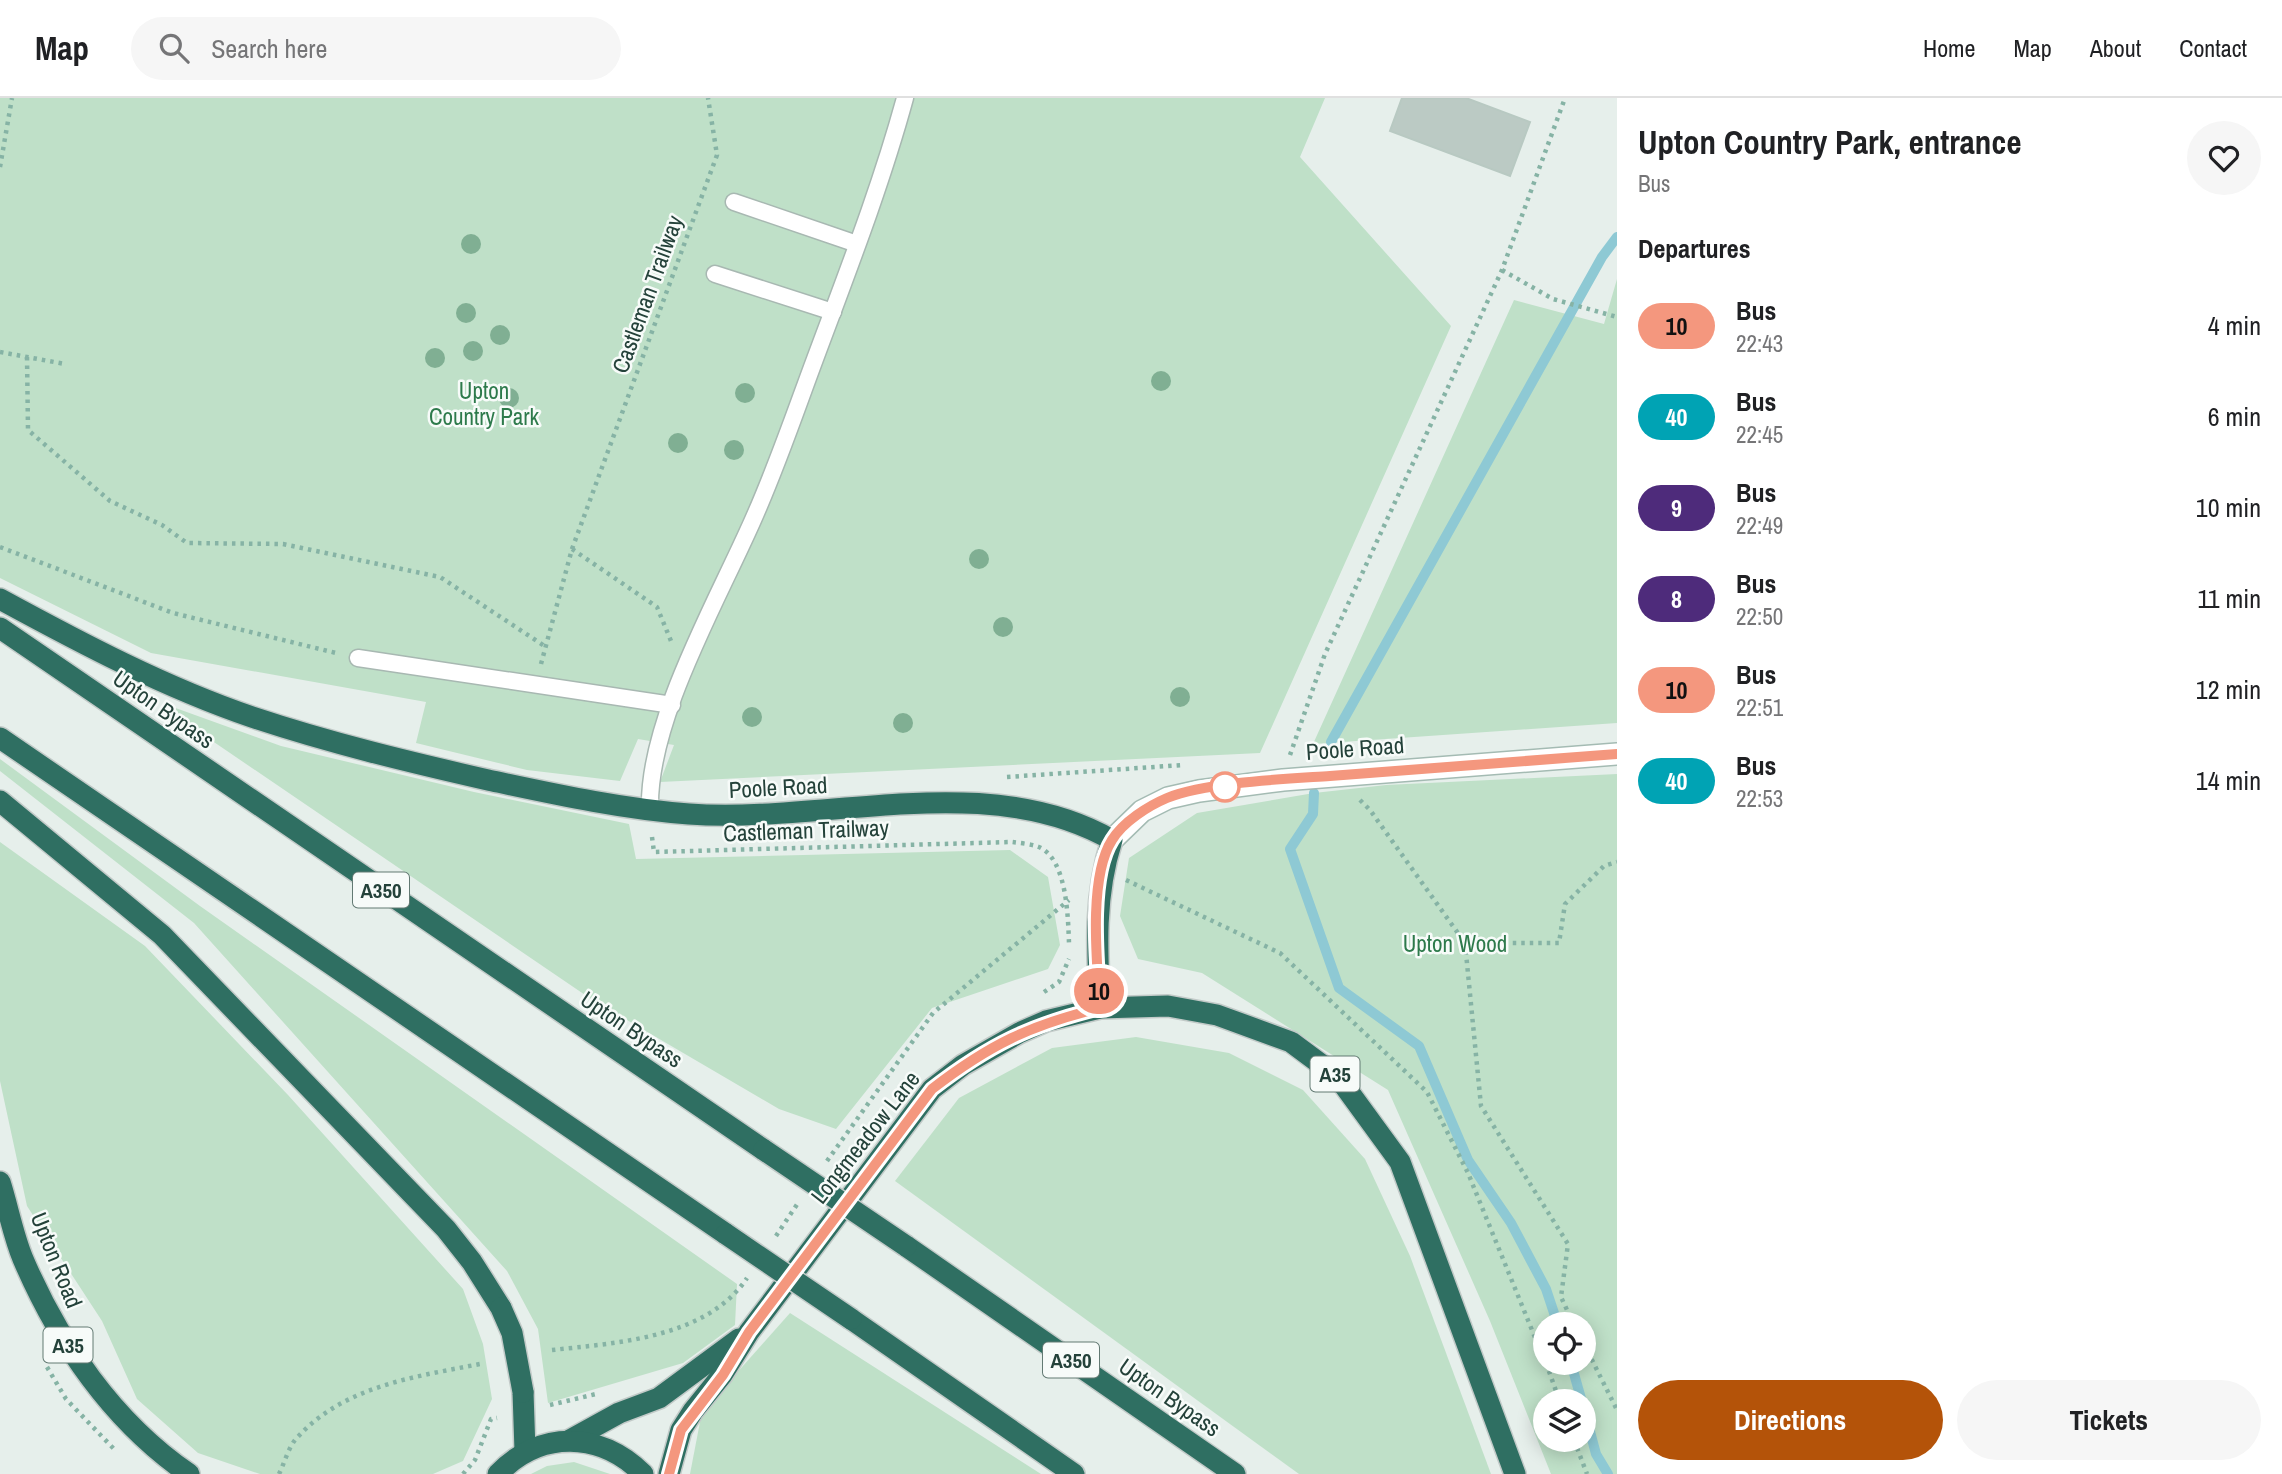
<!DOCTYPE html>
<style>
:root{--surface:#fff;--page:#f6f6f6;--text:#202124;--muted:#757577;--line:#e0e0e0;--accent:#b45309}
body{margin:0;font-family:"Archivo Narrow",sans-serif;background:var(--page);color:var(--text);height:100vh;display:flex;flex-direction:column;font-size:26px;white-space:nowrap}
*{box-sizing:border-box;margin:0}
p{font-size:23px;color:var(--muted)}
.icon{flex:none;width:38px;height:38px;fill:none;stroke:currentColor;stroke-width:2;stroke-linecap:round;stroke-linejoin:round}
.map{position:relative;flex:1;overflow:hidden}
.sheet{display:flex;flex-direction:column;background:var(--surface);width:665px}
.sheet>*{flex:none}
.badge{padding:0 14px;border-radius:23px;font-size:24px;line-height:46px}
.tools{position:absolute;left:1533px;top:1214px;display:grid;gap:14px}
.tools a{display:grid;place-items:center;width:63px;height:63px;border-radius:50%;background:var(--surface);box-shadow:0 4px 18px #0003;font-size:35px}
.map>.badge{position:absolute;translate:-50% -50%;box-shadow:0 0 0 4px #fff}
h2{padding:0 21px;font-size:26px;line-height:63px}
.round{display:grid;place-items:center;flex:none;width:74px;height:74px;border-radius:37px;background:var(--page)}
.head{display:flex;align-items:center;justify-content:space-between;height:119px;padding:0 21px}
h1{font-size:33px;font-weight:700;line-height:52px}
.action{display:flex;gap:14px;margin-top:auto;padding:14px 21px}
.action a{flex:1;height:80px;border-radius:42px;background:var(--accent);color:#fff;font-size:28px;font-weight:700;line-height:80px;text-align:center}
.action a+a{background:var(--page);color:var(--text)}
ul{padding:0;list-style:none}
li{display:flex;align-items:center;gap:21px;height:91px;padding:0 21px}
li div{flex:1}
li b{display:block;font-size:26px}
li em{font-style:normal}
li .badge{min-width:77px;font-weight:700;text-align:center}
header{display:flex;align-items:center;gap:42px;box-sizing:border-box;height:98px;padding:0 35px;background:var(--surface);border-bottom:2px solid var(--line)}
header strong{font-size:33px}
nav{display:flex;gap:38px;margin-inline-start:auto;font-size:24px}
.search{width:490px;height:63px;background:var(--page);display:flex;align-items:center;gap:18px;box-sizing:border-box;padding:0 24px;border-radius:38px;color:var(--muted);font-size:26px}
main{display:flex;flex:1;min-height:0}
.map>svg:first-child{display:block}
</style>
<header>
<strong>Map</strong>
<div class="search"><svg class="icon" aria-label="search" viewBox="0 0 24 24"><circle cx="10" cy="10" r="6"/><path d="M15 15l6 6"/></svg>Search here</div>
<nav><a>Home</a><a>Map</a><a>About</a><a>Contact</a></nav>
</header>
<main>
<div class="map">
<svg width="1617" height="1376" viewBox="0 0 1617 1376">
<rect width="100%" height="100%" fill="#e6efeb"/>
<!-- green -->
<g fill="#bfe0c8" fill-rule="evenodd">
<path d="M0 0H1325L1300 59 1451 228 1260 655 660 684 674 647 638 641 620 683 527 672 416 645 426 604 151 555 0 480Z"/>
<path d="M1617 181V625L1313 646 1514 202 1604 226Z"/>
<path d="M170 608 281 648 474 694 629 726 636 761 1010 752 1048 779 1060 847 1048 871 932 910 836 1031 779 1011 591 901 208 640Z"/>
<path d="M0 661 200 808 737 1186 735 1227 683 1265 548 1305 538 1231 507 1173 194 825 0 673Z"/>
<path d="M1617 676V1376H1551L1490 1223 1388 992 1202 875 1138 861 1120 818 1129 760 1197 715 1314 695 1386 687ZM1545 1227H1584V1265H1545ZM1545 1304H1584V1342H1545Z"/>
<path d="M0 744 145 848 288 997 463 1191 483 1246 492 1301 463 1363 433 1376H260L198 1355 137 1301 102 1223 27 1108 0 983Z"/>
<path d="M1136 939 1229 955 1303 992 1365 1061 1410 1158 1491 1376H1299L895 1083 959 1000 1052 950Z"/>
<path d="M790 1215 1041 1376H690L700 1324 710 1305Z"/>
<path d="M574 1364 610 1376H531L547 1368Z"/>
</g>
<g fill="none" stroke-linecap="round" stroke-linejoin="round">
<!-- stream -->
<g stroke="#8ec9d4" stroke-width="10">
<path d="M1331 644 1602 159 1617 139"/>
<path d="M1314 695 1313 716 1290 751 1339 890 1419 948 1468 1062 1511 1125 1546 1191 1558 1227"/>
<path d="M1571 1265 1582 1304"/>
<path d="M1584 1311 1596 1356 1608 1376"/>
</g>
</g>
<!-- building -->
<path fill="#bbcac4" stroke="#b8c9c2" stroke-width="2" d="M1402 0H1466L1530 24 1510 78 1390 33Z"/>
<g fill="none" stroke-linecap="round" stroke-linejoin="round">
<defs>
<g id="lane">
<path d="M734 104 857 146"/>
<path d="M715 176 833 214"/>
<path d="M358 560 672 607"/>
<path d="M650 712C647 622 720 499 756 415 778 365 796 312 815 261 847 175 881 88 905 0"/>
</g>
<path id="secondary" d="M1112 742 1142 713 1168 700 1199 693 1283 682 1617 656"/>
<g id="highway">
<path d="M0 501C81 545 164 589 252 619 330 645 409 664 488 682 554 696 622 711 689 716 826 726 987 670 1112 742 1094 798 1097 852 1100 910"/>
<path d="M0 530 764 1052"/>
<path d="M0 640 726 1136"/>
<path d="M0 703 162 837 446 1131 472 1164 501 1210"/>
<path d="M0 1084C8 1109 13 1137 23 1161 59 1245 113 1324 189 1376"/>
<path d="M906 1148 1235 1376"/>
<path d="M851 1221 1074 1376"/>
<path d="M523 1294 525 1353"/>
<path d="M570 1342 619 1315 659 1300 739 1241"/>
<path d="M498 1376C540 1332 600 1333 643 1376"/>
<path d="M669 1376 681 1332 693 1313 722 1277 749 1234 932 991 963 967 1019 935 1046 923 1100 910 1168 908 1217 917 1291 944 1338 979 1400 1064 1515 1376"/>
</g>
</defs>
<!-- lane casing -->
<use href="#lane" stroke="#a8b8b2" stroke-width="19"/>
<!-- secondary casing -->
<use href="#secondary" stroke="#a4bbb3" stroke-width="24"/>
<!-- highway casing -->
<use href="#highway" stroke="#c2cac8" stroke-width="24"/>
<!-- path -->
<g stroke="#86b3a5" stroke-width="4.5" stroke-dasharray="3.5 5" stroke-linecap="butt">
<path d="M0 69 12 0"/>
<path d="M1502 172 1553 201 1617 219"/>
<path d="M0 254 65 266"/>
<path d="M27 259 28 332 110 403 162 427 187 445 283 446 440 479 546 549"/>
<path d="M0 449 173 515 336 555"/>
<path d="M572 451 657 509 671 543"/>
<path d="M541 566 572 451 717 57 708 0"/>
<path d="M1290 657 1325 556 1502 172 1565 0"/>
<path d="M1007 679 1183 667"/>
<path d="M1360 702 1370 712 1465 845"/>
<path d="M652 739 654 754 1012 744C1020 745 1031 746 1039 749 1067 761 1068 819 1069 845"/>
<path d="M1126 782 1280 855 1427 994 1468 1075 1545 1264"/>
<path d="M1044 894 1059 884 1069 861"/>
<path d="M827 1063 933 915 1069 802"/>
<path d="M776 1138 798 1105"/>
<path d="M1574 1227 1561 1199 1568 1146 1481 1008 1465 845H1559L1565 806 1604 768 1617 764"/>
<path d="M1584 1246 1617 1312"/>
<path d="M552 1252C617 1245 707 1240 747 1180"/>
<path d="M1546 1265 1560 1304"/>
<path d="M47 1269 66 1301 114 1351"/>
<path d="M550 1307 596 1296"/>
<path d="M1574 1342 1587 1376"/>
<path d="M279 1376C284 1366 288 1351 295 1342 342 1288 414 1279 480 1266"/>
<path d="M463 1376 475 1362 491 1321 497 1320"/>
</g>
<!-- lane -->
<use href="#lane" stroke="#fff" stroke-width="16"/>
<!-- secondary -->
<use href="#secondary" stroke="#fff" stroke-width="21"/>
<!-- highway -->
<use href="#highway" stroke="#2f6f62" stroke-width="21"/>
<defs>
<g id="highway-bridge">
<path d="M764 1052 906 1148"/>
<path d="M726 1136 851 1221"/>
<path d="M501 1210 512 1235 523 1294"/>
</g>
</defs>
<!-- highway-bridge casing -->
<use href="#highway-bridge" stroke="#c2cac8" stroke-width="24" stroke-linecap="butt"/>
<!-- highway-bridge -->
<use href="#highway-bridge" stroke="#2f6f62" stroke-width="21"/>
</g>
<!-- trees -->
<g fill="#80af93">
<circle cx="471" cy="146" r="10"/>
<circle cx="466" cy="215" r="10"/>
<circle cx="500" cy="237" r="10"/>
<circle cx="473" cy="253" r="10"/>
<circle cx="435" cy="260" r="10"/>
<circle cx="1161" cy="283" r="10"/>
<circle cx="745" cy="295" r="10"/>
<circle cx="509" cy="300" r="10"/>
<circle cx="678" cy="345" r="10"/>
<circle cx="734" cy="352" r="10"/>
<circle cx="979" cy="461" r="10"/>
<circle cx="1003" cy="529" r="10"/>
<circle cx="1180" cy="599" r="10"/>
<circle cx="752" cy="619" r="10"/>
<circle cx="903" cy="625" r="10"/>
</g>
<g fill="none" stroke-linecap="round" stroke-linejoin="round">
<defs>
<path id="line" d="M669 1376 681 1332 723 1277 749 1234 932 991C989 947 1030 927 1100 910 1097 866 1088 780 1112 742 1123 724 1148 708 1167 700 1207 684 1285 681 1330 678 1426 671 1521 663 1617 656"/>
</defs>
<!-- line casing -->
<use href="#line" stroke="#fff" stroke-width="16"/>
<!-- line -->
<use href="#line" stroke="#f4977e" stroke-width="10"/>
</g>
<!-- markers -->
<circle fill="#fff" stroke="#f4977e" stroke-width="3.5" cx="1225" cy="689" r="14"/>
<g text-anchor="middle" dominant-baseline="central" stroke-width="5" stroke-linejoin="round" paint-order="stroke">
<!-- shield labels -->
<g fill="#f7fbf9" stroke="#637a73" stroke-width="2">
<rect x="353" y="774.5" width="56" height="35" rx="5"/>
<rect x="1310.5" y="958.5" width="49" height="35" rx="5"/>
<rect x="43.5" y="1229.5" width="49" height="35" rx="5"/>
<rect x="1043" y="1244.5" width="56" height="35" rx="5"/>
</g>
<g font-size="21" font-weight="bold" fill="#24423a">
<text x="381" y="792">A350</text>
<text x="1335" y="976">A35</text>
<text x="68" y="1247">A35</text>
<text x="1071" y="1262">A350</text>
</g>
<!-- street labels -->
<g font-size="23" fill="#24423a" stroke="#f7fbf9">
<text transform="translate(647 196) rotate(-70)">Castleman Trailway</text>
<text transform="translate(164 611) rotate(35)">Upton Bypass</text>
<text transform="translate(1355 650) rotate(-4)">Poole Road</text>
<text transform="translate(778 689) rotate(-3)">Poole Road</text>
<text transform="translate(806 732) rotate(-2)">Castleman Trailway</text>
<text transform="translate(632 931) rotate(34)">Upton Bypass</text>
<text transform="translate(865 1039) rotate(-52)">Longmeadow Lane</text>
<text transform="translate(57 1162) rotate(68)">Upton Road</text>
<text transform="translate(1170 1299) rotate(35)">Upton Bypass</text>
</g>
<!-- park labels -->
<g font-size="23" fill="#2d7a4b" stroke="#f7fbf9">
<text x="484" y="292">Upton<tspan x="484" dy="26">Country Park</tspan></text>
<text x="1455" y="845">Upton Wood</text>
</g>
</g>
</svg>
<div class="tools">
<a><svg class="icon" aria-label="locate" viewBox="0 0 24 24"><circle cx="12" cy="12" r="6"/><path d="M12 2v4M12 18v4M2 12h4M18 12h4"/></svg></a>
<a><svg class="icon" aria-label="layers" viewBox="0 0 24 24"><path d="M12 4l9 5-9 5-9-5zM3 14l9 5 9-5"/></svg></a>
</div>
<b class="badge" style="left:1099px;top:893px;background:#f4977e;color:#111">10</b>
</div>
<section class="sheet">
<div class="head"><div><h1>Upton Country Park, entrance</h1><p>Bus</p></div><a class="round"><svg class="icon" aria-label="heart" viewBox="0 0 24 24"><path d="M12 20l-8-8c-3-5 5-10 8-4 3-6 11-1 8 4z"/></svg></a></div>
<h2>Departures</h2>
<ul>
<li><span class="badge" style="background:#f4977e;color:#111">10</span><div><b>Bus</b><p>22:43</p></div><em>4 min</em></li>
<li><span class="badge" style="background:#00a3b4;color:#fff">40</span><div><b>Bus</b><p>22:45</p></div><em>6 min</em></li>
<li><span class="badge" style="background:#4e2b7b;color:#fff">9</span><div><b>Bus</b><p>22:49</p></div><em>10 min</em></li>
<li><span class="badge" style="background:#4e2b7b;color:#fff">8</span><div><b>Bus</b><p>22:50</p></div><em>11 min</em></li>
<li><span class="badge" style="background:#f4977e;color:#111">10</span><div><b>Bus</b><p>22:51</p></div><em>12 min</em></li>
<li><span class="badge" style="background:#00a3b4;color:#fff">40</span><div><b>Bus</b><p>22:53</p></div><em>14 min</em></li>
</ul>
<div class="action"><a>Directions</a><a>Tickets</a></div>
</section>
</main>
